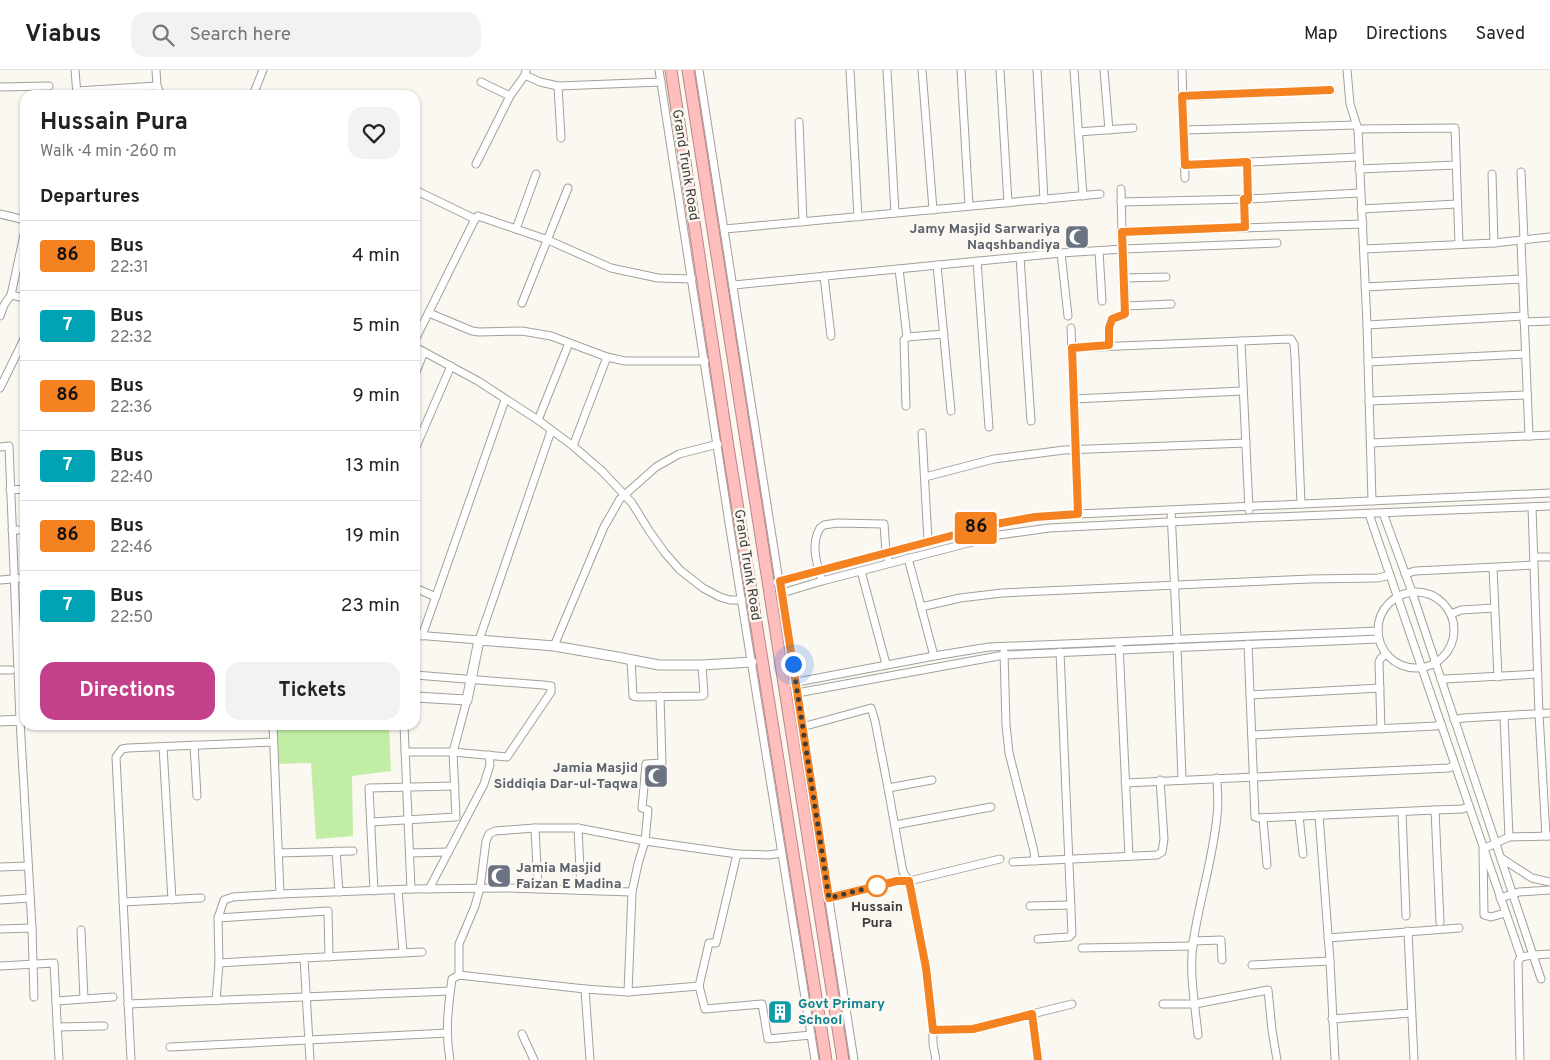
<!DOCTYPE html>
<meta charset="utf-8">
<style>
:root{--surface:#fff;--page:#f2f2f2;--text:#222;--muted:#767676;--line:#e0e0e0;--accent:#c3418a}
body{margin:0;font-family:Overpass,sans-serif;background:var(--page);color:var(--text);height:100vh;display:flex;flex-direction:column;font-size:19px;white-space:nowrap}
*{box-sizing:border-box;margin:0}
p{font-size:16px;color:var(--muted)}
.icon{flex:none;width:28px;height:28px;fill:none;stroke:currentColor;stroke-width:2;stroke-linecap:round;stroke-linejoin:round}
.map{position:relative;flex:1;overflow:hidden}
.side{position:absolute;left:20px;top:20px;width:400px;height:640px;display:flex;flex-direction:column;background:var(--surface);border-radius:15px;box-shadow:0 1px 4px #0004}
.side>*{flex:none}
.badge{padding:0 10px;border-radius:4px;font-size:18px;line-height:32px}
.you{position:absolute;width:25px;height:25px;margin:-12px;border:4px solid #fff;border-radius:50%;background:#1a73e8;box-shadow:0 0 0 8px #1a73e833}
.map>.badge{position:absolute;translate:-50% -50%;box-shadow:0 0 0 2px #fff}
h2{padding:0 20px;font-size:19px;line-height:45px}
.round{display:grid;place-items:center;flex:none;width:52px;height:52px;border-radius:15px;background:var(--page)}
.headline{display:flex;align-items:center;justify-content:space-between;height:85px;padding:0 20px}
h1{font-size:24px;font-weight:700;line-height:38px}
.cta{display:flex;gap:10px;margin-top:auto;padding:10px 20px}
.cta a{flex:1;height:58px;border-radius:15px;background:var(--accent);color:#fff;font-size:20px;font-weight:700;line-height:58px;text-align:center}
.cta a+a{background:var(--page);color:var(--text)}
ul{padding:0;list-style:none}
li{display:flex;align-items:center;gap:15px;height:70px;padding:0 20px;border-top:1px solid var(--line)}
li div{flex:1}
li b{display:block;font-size:19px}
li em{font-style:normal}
li .badge{min-width:55px;font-weight:700;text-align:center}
header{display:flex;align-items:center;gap:30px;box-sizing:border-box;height:70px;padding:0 25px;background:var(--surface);border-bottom:1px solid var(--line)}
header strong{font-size:24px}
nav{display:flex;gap:28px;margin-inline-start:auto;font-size:18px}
.search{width:350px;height:45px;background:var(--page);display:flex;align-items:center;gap:12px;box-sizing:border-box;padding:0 18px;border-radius:15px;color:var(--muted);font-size:19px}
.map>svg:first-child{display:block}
</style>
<header>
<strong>Viabus</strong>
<div class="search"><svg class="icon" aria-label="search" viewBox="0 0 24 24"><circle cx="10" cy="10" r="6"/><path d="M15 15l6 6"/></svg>Search here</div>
<nav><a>Map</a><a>Directions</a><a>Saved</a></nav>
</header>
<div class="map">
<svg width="1550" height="990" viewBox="0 0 1550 990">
<rect width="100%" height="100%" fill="#fbf8f2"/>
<!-- green -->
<path fill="#c2eda4" d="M273 655H389L391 701 352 706 353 766 316 769 311 693 274 694Z"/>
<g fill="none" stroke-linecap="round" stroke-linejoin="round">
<defs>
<g id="minor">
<path d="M75 0 77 25"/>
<path d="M156 0 157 16 161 25"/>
<path d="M526 0 525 5 540 12 558 16 661 12"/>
<path d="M659 0 729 453 815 990"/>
<path d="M699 0 854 990"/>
<path d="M850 0 858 147"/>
<path d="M887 0 895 143"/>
<path d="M922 0 933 140"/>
<path d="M961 0 969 136"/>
<path d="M1000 0 1008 133"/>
<path d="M1037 0 1044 130"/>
<path d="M1074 0 1083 126"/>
<path d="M1104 0 1109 60"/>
<path d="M1182 0 1185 108"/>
<path d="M1347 0 1350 34 1358 59 1367 255 1372 431"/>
<path d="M481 12 510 26"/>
<path d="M558 16 561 68"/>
<path d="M0 17 49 16"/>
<path d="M77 21 157 16"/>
<path d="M253 25 263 0"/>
<path d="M1182 27 1330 20"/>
<path d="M799 52 803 152"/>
<path d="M1358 59 1455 58 1459 174"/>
<path d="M1184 60 1356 55"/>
<path d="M1078 62 1133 58"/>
<path d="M1247 92 1248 129"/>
<path d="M476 94 510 26 525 5"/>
<path d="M1185 95 1358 87"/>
<path d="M1359 99 1456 95"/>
<path d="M1521 102 1524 170"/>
<path d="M1492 104 1494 173"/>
<path d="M415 120 475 149"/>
<path d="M1244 129 1245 157"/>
<path d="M1121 132 1248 129 1360 123"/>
<path d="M1361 139 1457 134"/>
<path d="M0 144 25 150"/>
<path d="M516 159 536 104"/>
<path d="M725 159 1100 124"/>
<path d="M25 160 11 225 25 228"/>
<path d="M1122 162 1363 154"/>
<path d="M1521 171 1529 366"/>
<path d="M1364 179 1494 173 1550 167"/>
<path d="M1099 181 1102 231"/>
<path d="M1061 183 1068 246"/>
<path d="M1020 187 1031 351"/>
<path d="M977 191 989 357"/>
<path d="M937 195 951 341"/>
<path d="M899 199 907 267 904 270 906 336"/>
<path d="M824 206 831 266"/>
<path d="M1125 208 1166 207"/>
<path d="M734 215 1061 183 1123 179 1277 173"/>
<path d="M1365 217 1523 209"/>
<path d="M522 233 568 118"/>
<path d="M1126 236 1171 234"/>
<path d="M429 243 472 261 479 262 522 261 551 266 607 287 625 291H705"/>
<path d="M0 246 4 235 11 225"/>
<path d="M1524 252 1550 251"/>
<path d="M1367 255 1524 246"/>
<path d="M1071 258 1078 444"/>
<path d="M907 267 944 264"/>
<path d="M415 270 475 149 478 146 548 170 611 198 658 208 692 209"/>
<path d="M1241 271 1249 440"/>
<path d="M1109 275V258L1114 247 1123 246 1126 240 1122 162 1121 119"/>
<path d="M415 277 478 311 538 350 573 376 602 401 632 433 650 462 665 483 680 500 703 518 720 527 730 530H742"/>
<path d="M1072 278 1291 269 1294 274 1295 287 1301 434"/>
<path d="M1368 292 1525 284"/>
<path d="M415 304 424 282"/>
<path d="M0 318 25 267"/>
<path d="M1073 329 1243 321"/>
<path d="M1369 331 1527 325"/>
<path d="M538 350 569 273"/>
<path d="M922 363 928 471"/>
<path d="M1371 373 1550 365"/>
<path d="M573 376 607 287"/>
<path d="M0 377 9 376 20 650 32 858"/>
<path d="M415 379 451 296"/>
<path d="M925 407 994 389 1064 380 1246 373"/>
<path d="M10 420 25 419"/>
<path d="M1532 437 1539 644 1546 766"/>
<path d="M1171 440 1177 569"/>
<path d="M1383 443 1412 522 1541 909"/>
<path d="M1369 444 1521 887 1518 892 1520 990"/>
<path d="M12 460H25"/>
<path d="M1534 487H1550"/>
<path d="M908 488 934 586"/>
<path d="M1493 498 1498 607"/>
<path d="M861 501 886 594"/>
<path d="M1405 504 1415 501 1534 495"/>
<path d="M0 510 25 508"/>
<path d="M822 511C817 494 810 475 820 458L824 455 837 453 884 454 886 482 889 493"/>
<path d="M777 512 996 454 1035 447 1078 444 1550 423"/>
<path d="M415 518 436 527"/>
<circle cx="1416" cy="560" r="38"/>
<path d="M782 523 822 511 999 465 1049 458 1249 448 1550 436"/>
<path d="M921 537 960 528 1002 523 1310 509 1378 508 1390 505"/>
<path d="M1451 544 1461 540 1494 538"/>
<path d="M415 565 479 570 551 361"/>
<path d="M422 566 505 330"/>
<path d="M1119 574 1129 786"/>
<path d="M1248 574 1255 747 1258 748 1435 740 1462 739 1468 737"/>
<path d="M554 576 604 457 620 429 656 397 679 384 718 374"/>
<path d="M1177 577 1182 709"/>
<path d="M1004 582 1006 655 1009 683 1034 781 1035 791"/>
<path d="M631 590 633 626 638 627 702 626 704 625 702 595"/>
<path d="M0 600H11"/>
<path d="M1441 610 1445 609 1538 604"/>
<path d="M792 613 934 586 989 577 1378 561"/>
<path d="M797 623 1004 585 1379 569"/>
<path d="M1250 625 1380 618"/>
<path d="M1504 646 1509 767"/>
<path d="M1454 650 1463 648 1550 643"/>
<path d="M273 655 280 824 411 819"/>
<path d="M404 655 411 819 508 818 632 822"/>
<path d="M802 657 871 638 875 651 888 718 903 802 909 811 926 898 933 960"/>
<path d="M1381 659 1379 592 1381 588 1386 584"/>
<path d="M1252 665 1436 656 1441 654"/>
<path d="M194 675 197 726"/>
<path d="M163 677 172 830"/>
<path d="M405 682H453L507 687 551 622V616L543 615 415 605"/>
<path d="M1125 713 1449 698 1454 695"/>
<path d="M888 718 932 710"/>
<path d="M1435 740 1440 852"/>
<path d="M1402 742 1406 846"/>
<path d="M1319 745 1330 891 1335 990"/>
<path d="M1299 746 1303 784"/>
<path d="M1263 748 1267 795"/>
<path d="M371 752 456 747 453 682 467 630"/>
<path d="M895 755 991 737"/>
<path d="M535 758 538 819"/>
<path d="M578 758 581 820"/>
<path d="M336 781 339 822"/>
<path d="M278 783 353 781"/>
<path d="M410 783 448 782"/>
<path d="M1501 788 1532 808 1550 812"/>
<path d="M1013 792 1157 785 1162 782 1164 769 1160 710"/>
<path d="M0 797 28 796"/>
<path d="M429 819 484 714 490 695 489 685"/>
<path d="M398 820 403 883"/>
<path d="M374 821 369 718 455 716"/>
<path d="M829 827 897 811H909L1000 789"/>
<path d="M1500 828 1519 822 1550 820"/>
<path d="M0 830 30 828"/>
<path d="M123 832 201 828"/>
<path d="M1030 836 1071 835"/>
<path d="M1505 843 1491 847 1484 845 1483 779 1509 767 1550 766"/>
<path d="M218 848 328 841 329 887"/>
<path d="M0 859 32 858 34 927"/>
<path d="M81 860 84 929"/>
<path d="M1408 861 1414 990"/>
<path d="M1328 868 1459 858"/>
<path d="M1038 869 1069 867 1072 864 1060 582"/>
<path d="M1193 871 1221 870 1222 890"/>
<path d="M1082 878 1193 876"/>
<path d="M1521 887 1533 885 1550 884"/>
<path d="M219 893 218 848 224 830 233 827 280 824"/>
<path d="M1252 895 1330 891"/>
<path d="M0 896 54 893 59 990"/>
<path d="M699 916 705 939 762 934 768 969 811 965"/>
<path d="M585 919 459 905V874L475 836 480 818 486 771 489 764 495 761 535 758H578L645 771 648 740 642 738 646 694 662 693 660 626"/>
<path d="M628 922 632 822 638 794 645 771 737 784"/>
<path d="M56 931 113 927"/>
<path d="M216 931 219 893 304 888"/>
<path d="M128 934 450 921"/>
<path d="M1163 934H1195L1268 920 1272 960 1277 990"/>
<path d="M1032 944 1072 934"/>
<path d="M1332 949 1411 943"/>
<path d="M57 957 104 956"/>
<path d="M522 964 534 990"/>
<path d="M1198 965C1195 935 1189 903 1193 873 1199 831 1213 789 1217 746 1219 733 1217 721 1217 708"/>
<path d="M170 977 447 963"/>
<path d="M131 990 116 687 122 679 128 678 273 672"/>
<path d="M310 990 304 888 422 882"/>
<path d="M450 990C445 963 448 937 452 909L459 905"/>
<path d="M590 990 585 919 628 922 699 916 709 873H716L737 784 769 785 781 783"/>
<path d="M936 990 933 974V960L973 959 1032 944 1038 990"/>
</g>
<g id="tertiary">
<path d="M415 627 467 630 479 570 554 576 612 586 659 595H702L752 592"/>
<path d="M0 651 25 650"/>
</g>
<g id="trunk">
<path d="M671 0 728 377 826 990"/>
<path d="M688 0 843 990"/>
</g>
</defs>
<!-- minor casing -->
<use href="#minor" stroke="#a3a09a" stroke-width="9"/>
<!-- tertiary casing -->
<use href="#tertiary" stroke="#a3a09a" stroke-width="11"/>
<!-- trunk casing -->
<use href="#trunk" stroke="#bb8585" stroke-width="13"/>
<!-- minor -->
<use href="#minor" stroke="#fff" stroke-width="7"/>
<!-- tertiary -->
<use href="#tertiary" stroke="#fff" stroke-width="9"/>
<!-- trunk -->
<use href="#trunk" stroke="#febebe" stroke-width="11"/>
</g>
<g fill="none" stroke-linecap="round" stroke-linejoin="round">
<defs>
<path id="line" d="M1038 990 1032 944 973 959 933 960 926 898 909 811H897L829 828 780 511 996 454 1035 447 1078 444 1072 278 1109 275V258L1112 249 1125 244 1122 162 1245 157 1244 129 1248 130 1247 92 1185 95 1182 26 1330 20"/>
</defs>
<!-- line casing -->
<use href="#line" stroke="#fff" stroke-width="11"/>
<!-- line -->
<use href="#line" stroke="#f58220" stroke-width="8"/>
<!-- walk -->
<path stroke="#3e3c3a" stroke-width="5" stroke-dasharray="0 9" d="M793 594 829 828 880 815 877 816"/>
</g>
<!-- icons -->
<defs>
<symbol id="mosque-square" viewBox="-11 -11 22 22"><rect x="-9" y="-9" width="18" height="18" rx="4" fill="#6b7280" stroke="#fbf8f2"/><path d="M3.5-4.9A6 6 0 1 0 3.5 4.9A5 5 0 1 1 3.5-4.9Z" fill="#fff"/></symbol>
<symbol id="building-square" viewBox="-11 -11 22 22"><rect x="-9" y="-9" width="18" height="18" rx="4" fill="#0f9aa8" stroke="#fbf8f2"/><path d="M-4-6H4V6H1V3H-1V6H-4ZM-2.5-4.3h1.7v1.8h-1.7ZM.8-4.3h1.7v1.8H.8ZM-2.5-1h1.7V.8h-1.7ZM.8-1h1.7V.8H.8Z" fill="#fff"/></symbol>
</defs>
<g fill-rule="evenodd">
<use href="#mosque-square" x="1063" y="153" width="28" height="28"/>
<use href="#mosque-square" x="642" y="692" width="28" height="28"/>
<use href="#mosque-square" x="485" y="792" width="28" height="28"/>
<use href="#building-square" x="766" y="928" width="28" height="28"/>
</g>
<!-- markers -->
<circle fill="#fff" stroke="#f58220" stroke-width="2.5" cx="877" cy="816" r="10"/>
<g text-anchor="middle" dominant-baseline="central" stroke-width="5" stroke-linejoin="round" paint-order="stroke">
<!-- street labels -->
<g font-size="14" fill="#3e3c3a" stroke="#fbf8f2">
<text transform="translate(685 95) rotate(81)">Grand Trunk Road</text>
<text transform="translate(747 495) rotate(81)">Grand Trunk Road</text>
</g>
<!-- worship labels -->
<g font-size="14" font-weight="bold" fill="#5b616d" stroke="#fbf8f2" text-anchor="end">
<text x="1060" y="159">Jamy Masjid Sarwariya<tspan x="1060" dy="16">Naqshbandiya</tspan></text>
<text x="638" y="698">Jamia Masjid<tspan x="638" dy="16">Siddiqia Dar-ul-Taqwa</tspan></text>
<text x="516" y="798" text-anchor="start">Jamia Masjid<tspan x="516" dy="16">Faizan E Madina</tspan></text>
</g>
<!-- stop labels -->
<g font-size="14" font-weight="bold" fill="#3e3c3a" stroke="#fbf8f2">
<text x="877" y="837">Hussain<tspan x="877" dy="16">Pura</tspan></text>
</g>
<!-- culture labels -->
<g font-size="14" font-weight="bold" fill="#0d838f" stroke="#fbf8f2" text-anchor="start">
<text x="798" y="934">Govt Primary<tspan x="798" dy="16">School</tspan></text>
</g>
</g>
</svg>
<div class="you" style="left:793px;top:594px"></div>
<b class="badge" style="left:976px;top:458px;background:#f58220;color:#111">86</b>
<section class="side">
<div class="headline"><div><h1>Hussain Pura</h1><p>Walk · 4 min · 260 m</p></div><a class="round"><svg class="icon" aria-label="heart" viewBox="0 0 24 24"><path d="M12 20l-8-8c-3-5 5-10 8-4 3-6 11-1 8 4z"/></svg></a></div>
<h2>Departures</h2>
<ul>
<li><span class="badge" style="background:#f58220;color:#111">86</span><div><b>Bus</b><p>22:31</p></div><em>4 min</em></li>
<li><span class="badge" style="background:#00a3b4;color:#fff">7</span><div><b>Bus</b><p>22:32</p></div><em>5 min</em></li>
<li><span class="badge" style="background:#f58220;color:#111">86</span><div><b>Bus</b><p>22:36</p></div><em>9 min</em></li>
<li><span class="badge" style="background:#00a3b4;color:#fff">7</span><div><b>Bus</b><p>22:40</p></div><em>13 min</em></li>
<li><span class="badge" style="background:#f58220;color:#111">86</span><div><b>Bus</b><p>22:46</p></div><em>19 min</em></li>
<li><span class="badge" style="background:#00a3b4;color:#fff">7</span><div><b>Bus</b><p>22:50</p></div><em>23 min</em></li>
</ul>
<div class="cta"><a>Directions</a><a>Tickets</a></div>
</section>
</div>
